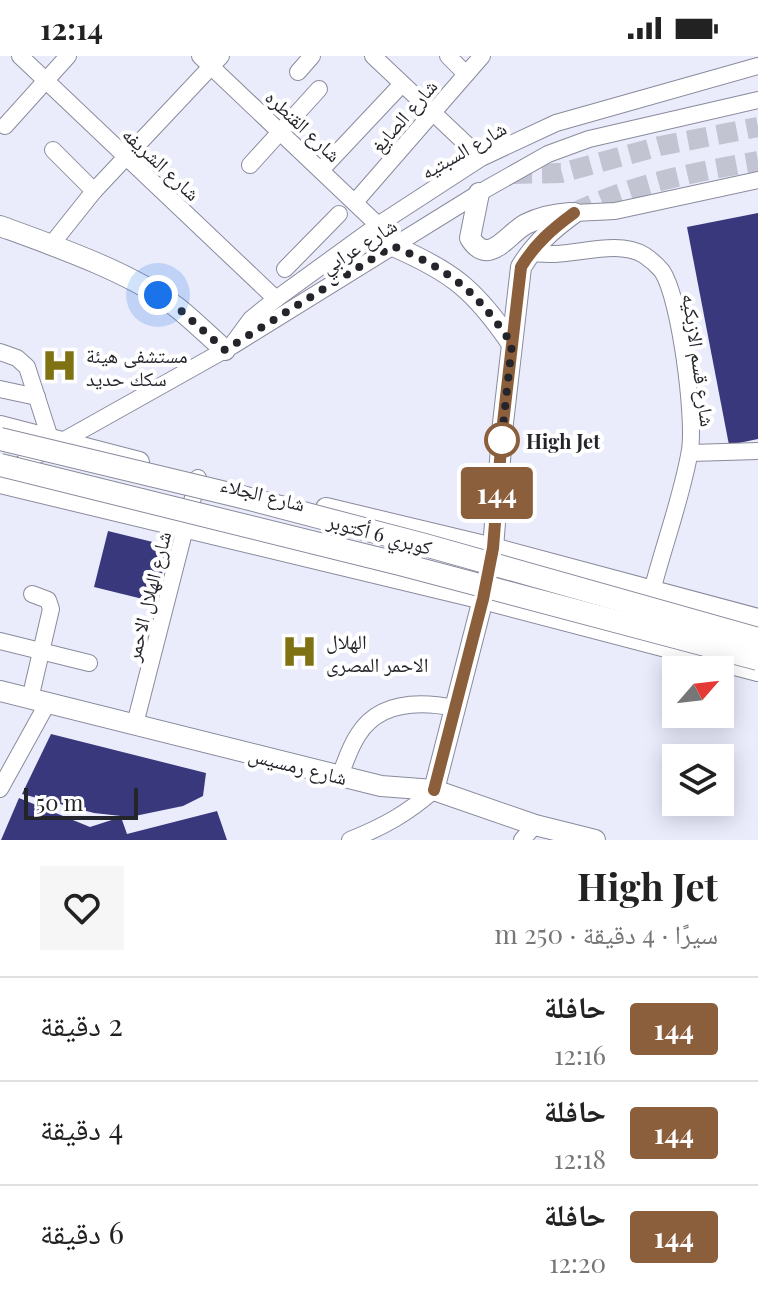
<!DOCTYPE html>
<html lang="ar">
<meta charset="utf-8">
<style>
:root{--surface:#fff;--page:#f6f6f6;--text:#222;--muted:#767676;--line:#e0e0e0}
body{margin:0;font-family:"Playfair Display","Noto Naskh Arabic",serif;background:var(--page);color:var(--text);direction:rtl;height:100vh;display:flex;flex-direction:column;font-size:30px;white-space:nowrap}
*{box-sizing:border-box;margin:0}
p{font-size:26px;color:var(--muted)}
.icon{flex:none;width:44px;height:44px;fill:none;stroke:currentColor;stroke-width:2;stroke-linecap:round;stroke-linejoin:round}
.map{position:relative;height:784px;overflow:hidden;direction:ltr}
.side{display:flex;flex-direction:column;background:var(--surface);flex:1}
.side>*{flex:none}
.badge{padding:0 16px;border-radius:6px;font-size:28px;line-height:52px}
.needle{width:52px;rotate:62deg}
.fabs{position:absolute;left:662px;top:600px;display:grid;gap:16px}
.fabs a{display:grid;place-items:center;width:72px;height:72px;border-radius:0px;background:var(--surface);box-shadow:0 4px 20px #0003;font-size:40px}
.scale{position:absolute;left:24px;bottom:20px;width:114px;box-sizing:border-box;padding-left:8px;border:4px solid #24242b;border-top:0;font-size:22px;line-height:28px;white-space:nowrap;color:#24242b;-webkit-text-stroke:6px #fff;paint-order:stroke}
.you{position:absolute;width:40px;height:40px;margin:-20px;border:6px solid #fff;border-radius:50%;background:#1a73e8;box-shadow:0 0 0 12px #1a73e833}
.map>.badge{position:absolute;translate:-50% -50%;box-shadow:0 0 0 4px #fff}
.round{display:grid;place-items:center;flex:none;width:84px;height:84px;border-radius:0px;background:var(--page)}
.head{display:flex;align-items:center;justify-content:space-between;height:136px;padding:0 40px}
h1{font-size:38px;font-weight:700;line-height:60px}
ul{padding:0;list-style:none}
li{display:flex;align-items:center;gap:24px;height:104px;padding:0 40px;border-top:2px solid var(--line)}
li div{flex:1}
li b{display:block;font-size:30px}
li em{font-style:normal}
li .badge{min-width:88px;font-weight:700;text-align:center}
.status{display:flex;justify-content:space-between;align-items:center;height:56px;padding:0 40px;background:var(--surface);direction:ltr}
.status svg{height:22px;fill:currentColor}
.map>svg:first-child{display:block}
</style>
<div class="status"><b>12:14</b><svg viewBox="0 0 49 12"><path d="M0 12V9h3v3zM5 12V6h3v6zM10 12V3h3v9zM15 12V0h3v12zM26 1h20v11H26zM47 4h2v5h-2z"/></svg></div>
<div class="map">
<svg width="758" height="784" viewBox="0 0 758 784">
<rect width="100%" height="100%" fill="#eaecfc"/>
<!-- building -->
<g fill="#3a387d">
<path d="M758 157V383L729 389 687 171Z"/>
<path d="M108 475 169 490 155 546 94 531Z"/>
<path d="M51 678 206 717 203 740 183 750 130 761 94 757 22 738Z"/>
<path d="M19 742 90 771 121 761 127 778 217 755 227 784H1Z"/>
</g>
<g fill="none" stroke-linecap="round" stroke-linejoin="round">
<!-- major-tunnel -->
<g stroke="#c2c4d2" stroke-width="20" stroke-dasharray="20 10" stroke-linecap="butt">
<path d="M512 118 561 117 660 90 758 71"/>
<path d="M574 157C631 128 695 116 758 105"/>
</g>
<defs>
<g id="minor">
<path d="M20 0 276 243"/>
<path d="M200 0 378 169"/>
<path d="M373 0 481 102"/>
<path d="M448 0 466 18"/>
<path d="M298 16 312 0"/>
<path d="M5 70 68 0"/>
<path d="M53 94 94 135"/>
<path d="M250 109 319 33"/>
<path d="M322 113 402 28"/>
<path d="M355 146 482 0"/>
<path d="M574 157 615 155 758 124"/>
<path d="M51 189 94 135 221 0"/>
<path d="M530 196C566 205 612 181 644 199 650 203 657 209 662 215 680 242 695 361 690 394 682 441 664 488 652 535"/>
<path d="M285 213 339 158"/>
<path d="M234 286 251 263 276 243 378 169 481 102 556 67 758 10"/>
<path d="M0 296 17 302 27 311 50 382"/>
<path d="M0 333 37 341"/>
<path d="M690 397 758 395"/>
<path d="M9 415 232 290 479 137 548 98 589 83 758 44"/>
<path d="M0 585 89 607"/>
<path d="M30 643 51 553 48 544 32 538"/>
<path d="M135 668 198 422"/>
<path d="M340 720C345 706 350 691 358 679 379 645 420 645 455 652"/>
<path d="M0 733 47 648"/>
<path d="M350 784C383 771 408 757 434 734"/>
<path d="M522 784 535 769"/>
</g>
<g id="major">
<path d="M479 137 470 182C489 212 507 178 526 168 540 161 554 158 570 157"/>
<path d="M0 170C55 190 133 217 179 253 195 266 210 281 225 294"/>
<path d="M393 190C453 216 475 234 512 288"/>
<path d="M0 370 139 406"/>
<path d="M0 427 483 543 758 615"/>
<path d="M326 452 493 492 758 563"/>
<path d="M0 635 381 730 434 734 535 769 595 784"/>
<path d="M434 734 483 543 493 492 503 367 521 211C535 188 552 173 574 157"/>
</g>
</defs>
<!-- minor casing -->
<use href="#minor" stroke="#898b9c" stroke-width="18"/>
<!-- major casing -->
<use href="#major" stroke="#898b9c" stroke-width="22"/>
<!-- minor -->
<use href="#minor" stroke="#fff" stroke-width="16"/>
<!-- major -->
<use href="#major" stroke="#fff" stroke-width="20"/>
<defs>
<g id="highway-bridge">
<path d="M0 383 238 440 425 489 758 583"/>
<path d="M0 409 400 508 758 603"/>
</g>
</defs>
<!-- highway-bridge casing -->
<use href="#highway-bridge" stroke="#898b9c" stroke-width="24" stroke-linecap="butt"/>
<!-- highway-bridge -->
<use href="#highway-bridge" stroke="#fff" stroke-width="22"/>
</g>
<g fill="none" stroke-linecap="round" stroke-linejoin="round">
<defs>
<path id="line" d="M434 734 483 543 493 492 503 367 521 211C535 188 552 173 574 157"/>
</defs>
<!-- line casing -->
<use href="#line" stroke="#fff" stroke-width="18"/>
<!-- line -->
<use href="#line" stroke="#8b5e3c" stroke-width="12"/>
<!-- walk -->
<path stroke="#24242b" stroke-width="8" stroke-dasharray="0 14.4" d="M158 239 178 252 225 294 393 190C453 216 475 234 512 288L500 398 502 384"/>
</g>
<!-- icons -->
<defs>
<symbol id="hospital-bare" viewBox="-9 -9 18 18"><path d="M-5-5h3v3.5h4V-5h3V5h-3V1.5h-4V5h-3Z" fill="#7f7213" stroke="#fff" stroke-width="2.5" paint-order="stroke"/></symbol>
</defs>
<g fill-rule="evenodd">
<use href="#hospital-bare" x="34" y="284" width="51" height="51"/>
<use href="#hospital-bare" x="274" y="570" width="51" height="51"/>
</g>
<!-- markers -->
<circle fill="#fff" stroke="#8b5e3c" stroke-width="4" cx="502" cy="384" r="16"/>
<g text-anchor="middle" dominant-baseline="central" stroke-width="8" stroke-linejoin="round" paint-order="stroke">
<!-- street labels -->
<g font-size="20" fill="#24242b" stroke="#fff">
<text transform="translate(403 59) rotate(-49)">شارع الصايغ</text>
<text transform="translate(304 69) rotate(43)">شارع القنطره</text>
<text transform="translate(463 93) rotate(-30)">شارع السبتيه</text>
<text transform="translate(162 107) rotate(43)">شارع الشريفه</text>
<text transform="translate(358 189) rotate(-32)">شارع عرابي</text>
<text transform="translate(700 304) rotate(82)">شارع قسم الازبكيه</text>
<text transform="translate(263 437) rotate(14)">شارع الجلاء</text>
<text transform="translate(380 477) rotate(15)">كوبري 6 أكتوبر</text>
<text transform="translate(147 540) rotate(-76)">شارع الهلال الاحمر</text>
<text transform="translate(298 709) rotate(14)">شارع رمسيس</text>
</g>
<!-- poi labels -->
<g font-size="20" fill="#24242b" stroke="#fff" text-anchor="start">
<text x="86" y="298">مستشفى هيئة<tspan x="86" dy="23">سكك حديد</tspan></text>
<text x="326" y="584">الهلال<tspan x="326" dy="23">الاحمر المصرى</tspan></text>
</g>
<!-- stop labels -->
<g font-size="20" font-weight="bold" fill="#24242b" stroke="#fff" text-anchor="start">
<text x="526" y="384">High Jet</text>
</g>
</g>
</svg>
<div class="fabs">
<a><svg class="needle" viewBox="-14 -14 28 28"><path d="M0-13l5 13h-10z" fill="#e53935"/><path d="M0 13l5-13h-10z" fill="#767676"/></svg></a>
<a><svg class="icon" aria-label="layers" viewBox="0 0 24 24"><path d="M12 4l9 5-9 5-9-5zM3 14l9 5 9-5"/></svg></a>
</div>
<div class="scale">50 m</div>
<div class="you" style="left:158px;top:239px"></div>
<b class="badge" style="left:497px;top:437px;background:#8b5e3c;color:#fff">144</b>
</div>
<section class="side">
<div class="head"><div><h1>High Jet</h1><p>سيرًا · 4 دقيقة · 250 m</p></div><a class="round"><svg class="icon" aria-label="heart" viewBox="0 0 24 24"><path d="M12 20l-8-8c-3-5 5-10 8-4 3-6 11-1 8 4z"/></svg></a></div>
<ul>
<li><span class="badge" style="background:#8b5e3c;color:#fff">144</span><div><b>حافلة</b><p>12:16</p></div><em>2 دقيقة</em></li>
<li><span class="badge" style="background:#8b5e3c;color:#fff">144</span><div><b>حافلة</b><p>12:18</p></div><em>4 دقيقة</em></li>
<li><span class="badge" style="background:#8b5e3c;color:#fff">144</span><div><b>حافلة</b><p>12:20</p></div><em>6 دقيقة</em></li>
</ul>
</section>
